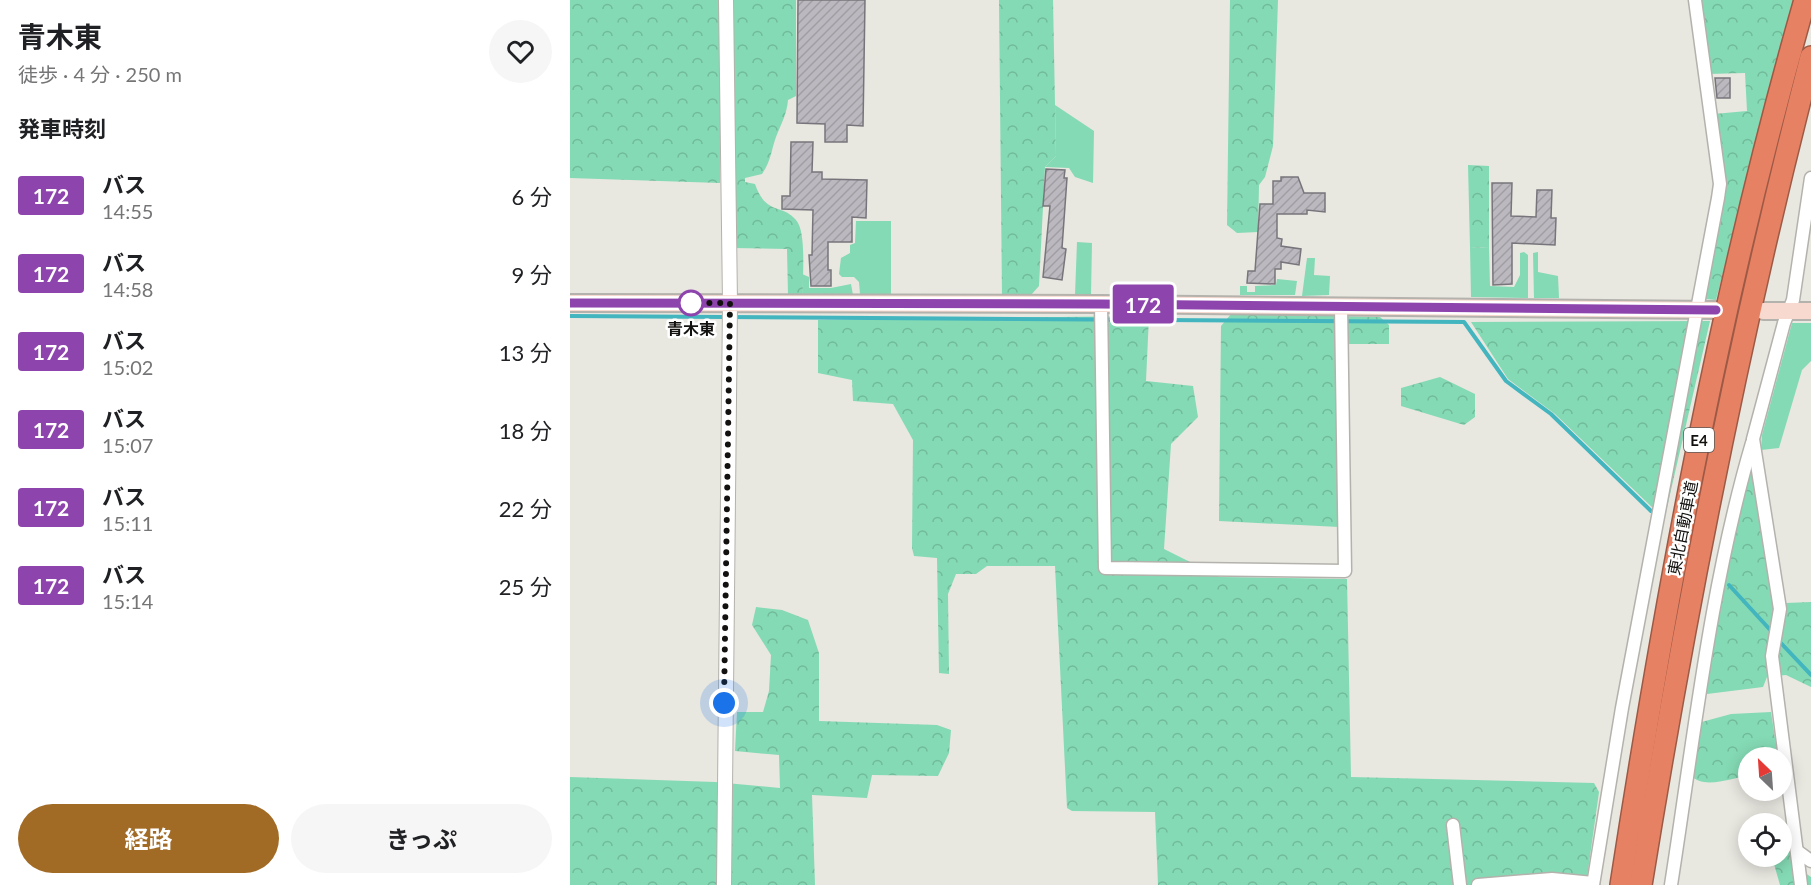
<!DOCTYPE html>
<html lang="ja">
<meta charset="utf-8">
<style>
:root{--surface:#fff;--page:#f6f6f6;--text:#202124;--muted:#757577;--accent:#a16a25}
body{margin:0;font-family:Lato,"Noto Sans JP",sans-serif;background:var(--page);color:var(--text);height:100vh;display:flex;flex-direction:column;font-size:22px;white-space:nowrap}
*{box-sizing:border-box;margin:0}
p{font-size:20px;color:var(--muted)}
.icon{flex:none;width:33px;height:33px;fill:none;stroke:currentColor;stroke-width:2;stroke-linecap:round;stroke-linejoin:round}
.map{position:relative;flex:1;overflow:hidden}
.drawer{display:flex;flex-direction:column;background:var(--surface);width:570px}
.drawer>*{flex:none}
.badge{padding:0 12px;border-radius:4px;font-size:21px;line-height:39px}
.needle{width:39px;rotate:335deg}
.buttons{position:absolute;left:1168px;top:747px;display:grid;gap:12px}
.buttons a{display:grid;place-items:center;width:54px;height:54px;border-radius:50%;background:var(--surface);box-shadow:0 3px 15px #0003;font-size:30px}
.you{position:absolute;width:30px;height:30px;margin:-15px;border:4px solid #fff;border-radius:50%;background:#1a73e8;box-shadow:0 0 0 9px #1a73e833}
.map>.badge{position:absolute;translate:-50% -50%;box-shadow:0 0 0 3px #fff}
h2{padding:0 18px;font-size:22px;line-height:54px}
.round{display:grid;place-items:center;flex:none;width:63px;height:63px;border-radius:32px;background:var(--page)}
.overview{display:flex;align-items:center;justify-content:space-between;height:102px;padding:0 18px}
h1{font-size:28px;font-weight:700;line-height:45px}
.cta{display:flex;gap:12px;margin-top:auto;padding:12px 18px}
.cta a{flex:1;height:69px;border-radius:36px;background:var(--accent);color:#fff;font-size:24px;font-weight:700;line-height:69px;text-align:center}
.cta a+a{background:var(--page);color:var(--text)}
ul{padding:0;list-style:none}
li{display:flex;align-items:center;gap:18px;height:78px;padding:0 18px}
li div{flex:1}
li b{display:block;font-size:22px}
li em{font-style:normal}
li .badge{min-width:66px;font-weight:700;text-align:center}
main{display:flex;flex:1;min-height:0}
.map>svg:first-child{display:block}
</style>
<main>
<section class="drawer">
<div class="overview"><div><h1>青木東</h1><p>徒歩 · 4 分 · 250 m</p></div><a class="round"><svg class="icon" aria-label="heart" viewBox="0 0 24 24"><path d="M12 20l-8-8c-3-5 5-10 8-4 3-6 11-1 8 4z"/></svg></a></div>
<h2>発車時刻</h2>
<ul>
<li><span class="badge" style="background:#8e44ad;color:#fff">172</span><div><b>バス</b><p>14:55</p></div><em>6 分</em></li>
<li><span class="badge" style="background:#8e44ad;color:#fff">172</span><div><b>バス</b><p>14:58</p></div><em>9 分</em></li>
<li><span class="badge" style="background:#8e44ad;color:#fff">172</span><div><b>バス</b><p>15:02</p></div><em>13 分</em></li>
<li><span class="badge" style="background:#8e44ad;color:#fff">172</span><div><b>バス</b><p>15:07</p></div><em>18 分</em></li>
<li><span class="badge" style="background:#8e44ad;color:#fff">172</span><div><b>バス</b><p>15:11</p></div><em>22 分</em></li>
<li><span class="badge" style="background:#8e44ad;color:#fff">172</span><div><b>バス</b><p>15:14</p></div><em>25 分</em></li>
</ul>
<div class="cta"><a>経路</a><a>きっぷ</a></div>
</section>
<div class="map">
<svg width="1241" height="885" viewBox="0 0 1241 885">
<defs>
<pattern id="forest-crowns" width="20" height="18" patternUnits="userSpaceOnUse" patternTransform="scale(1.5)"><rect width="20" height="18" fill="#84dab4"/><path d="M2 6a3 3 0 1 1 6 0M12 15a3 3 0 1 1 6 0" fill="none" stroke="#71ba9a"/></pattern>
<pattern id="building-hatch" width="6" height="6" patternUnits="userSpaceOnUse" patternTransform="scale(1.5)"><rect width="6" height="6" fill="#bbb9bf"/><path d="M-1 1l2-2M0 6l6-6M5 7l2-2" fill="none" stroke="#a09ea3"/></pattern>
</defs>
<rect width="100%" height="100%" fill="#e8e7e0"/>
<!-- green -->
<g fill="#84dab4">
<path d="M485 105 524 131 523 183 505 177 499 168 475 167 486 156Z"/>
<path d="M286 221H321V295L290 294 289 282 284 277H272L269 274 271 258 280 253V245L285 243Z"/>
<path d="M507 242 522 243 521 295H505Z"/>
<path d="M900 247 919 248 920 286 944 287 950 275V253L954 252 958 255V298L901 297Z"/>
<path d="M968 252V272L988 276 989 298H964L963 253Z"/>
<path d="M737 258H745L744 275 760 276 759 295 732 296Z"/>
<path d="M232 274 239 277V288H261L281 284 283 295H233Z"/>
<path d="M707 279 727 281 725 295H670V286H677V292H685V286L706 285Z"/>
<path d="M1222 323H1241V361L1232 370 1209 448 1191 450 1192 435Z"/>
</g>
<!-- forest -->
<g fill="url(#forest-crowns)">
<path d="M0 0H150V183L0 178Z"/>
<path d="M163 0H226V96L218 100C217 114 211 124 206 137 201 151 201 161 192 174L175 178V182L185 184C196 216 212 203 226 220 237 232 232 278 233 295H218L217 249 163 248Z"/>
<path d="M429 0H483L486 156 475 167 469 286 461 295 432 296Z"/>
<path d="M660 0H708L703 146 695 177 689 185 688 232 667 233 657 225Z"/>
<path d="M1130 0H1224L1146 300 1136 299 1134 295 1152 200 1144 114 1177 111 1175 73 1138 74Z"/>
<path d="M898 165 919 166V248L900 247Z"/>
<path d="M661 314 810 317 819 325V344H767L769 527 649 521 651 326Z"/>
<path d="M579 316 576 381 623 386 628 417 601 444 594 549 650 577 777 579 781 777 1024 783 1029 792 1016 885H588L585 812 502 811 497 808 485 566H417L406 574H386L378 594 379 674 369 673 367 558 344 556 342 548 343 440 323 404 283 401 282 380 248 373V320Z"/>
<path d="M1140 321 1095 516 1087 512 985 414 938 379 901 322Z"/>
<path d="M870 377 905 394V417L894 425 831 406V388Z"/>
<path d="M1178 469 1182 472 1203 594 1216 603 1241 602V687L1216 675 1197 677 1193 687 1137 694 1132 691Z"/>
<path d="M186 607 212 610 238 620 249 653V721L367 725 381 730 379 753 368 776 302 775 297 798 242 795 245 885H0V777L145 782 210 788 209 755 165 751 167 712H193L199 691 201 655 182 625Z"/>
<path d="M1201 712 1208 757 1179 758V775C1163 778 1132 790 1121 775L1128 723 1161 714Z"/>
<path d="M1218 832 1223 840 1225 866 1241 877V885H1210L1202 857 1212 856V833Z"/>
</g>
<g fill="none" stroke-linecap="round" stroke-linejoin="round">
<!-- stream -->
<g stroke="#42b5bf" stroke-width="4">
<path d="M0 316 894 322 936 381 981 414 1081 511"/>
<path d="M1159 585 1203 633"/>
<path d="M1209 641 1241 675"/>
</g>
</g>
<!-- building -->
<g fill="url(#building-hatch)" stroke="#77757b" stroke-width="1.5">
<path d="M228 0H295L293 126 277 125V142H255V124L227 123Z"/>
<path d="M1145 78H1160V98H1147Z"/>
<path d="M221 142H243L242 172H252V179L297 180 296 218 282 217V242H258V270H261V286H241L239 255H242L243 210 212 209V196H220Z"/>
<path d="M476 169 495 170 494 178H497L492 248 496 249 492 280 473 277 480 206H473Z"/>
<path d="M711 177H728L734 193H755V212L737 210V214H707V238L712 239 711 246 731 249 729 265 711 262V269H705V284L677 283 678 271H685L690 204H703V181H711Z"/>
<path d="M922 183H942L941 216 966 217 967 190H982L981 218H986L985 245 942 243V284L923 285Z"/>
</g>
<g fill="none" stroke-linecap="round" stroke-linejoin="round">
<defs>
<g id="minor">
<path d="M531 304 535 568 775 571 771 306"/>
<path d="M883 825 890 885"/>
<path d="M1227 851 1241 861"/>
<path d="M908 885 982 879 1023 883"/>
<path d="M1023 885 1052 708 1148 198 1150 184 1125 0"/>
<path d="M1101 885C1124 738 1140 586 1182 443"/>
<path d="M1231 885 1202 656 1210 609 1183 439 1214 323 1223 300 1241 178"/>
</g>
<path id="tertiary" d="M154 885 160 303 156 0"/>
<g id="secondary">
<path d="M0 303 531 304 1146 310"/>
<path d="M1193 311H1241"/>
</g>
<g id="motorway">
<path d="M1051 885C1097 588 1152 289 1235 0"/>
<path d="M1071 885C1116 606 1170 330 1241 57"/>
</g>
</defs>
<!-- minor casing -->
<use href="#minor" stroke="#b4b2ac" stroke-width="15"/>
<!-- tertiary casing -->
<use href="#tertiary" stroke="#b4b2ac" stroke-width="16"/>
<!-- secondary casing -->
<use href="#secondary" stroke="#b4b2ac" stroke-width="20"/>
<!-- motorway casing -->
<use href="#motorway" stroke="#9c5a46" stroke-width="24"/>
<!-- minor -->
<use href="#minor" stroke="#fff" stroke-width="12"/>
<!-- tertiary -->
<use href="#tertiary" stroke="#fff" stroke-width="14"/>
<!-- secondary -->
<use href="#secondary" stroke="#f8d9d0" stroke-width="16"/>
<!-- motorway -->
<use href="#motorway" stroke="#e78163" stroke-width="21"/>
</g>
<g fill="none" stroke-linecap="round" stroke-linejoin="round">
<defs>
<path id="line" d="M0 303 531 304 1146 310"/>
</defs>
<!-- line casing -->
<use href="#line" stroke="#fff" stroke-width="14"/>
<!-- line -->
<use href="#line" stroke="#8e44ad" stroke-width="9"/>
<!-- walk -->
<path stroke="#12110f" stroke-width="6" stroke-dasharray="0 10.8" d="M121 303H114H160L154 703"/>
</g>
<!-- markers -->
<circle fill="#fff" stroke="#8e44ad" stroke-width="3" cx="121" cy="303" r="12"/>
<g text-anchor="middle" dominant-baseline="central" stroke-width="5" stroke-linejoin="round" paint-order="stroke">
<!-- shield labels -->
<rect fill="#fff" stroke="#595857" stroke-width="1.5" x="1114" y="428" width="30" height="24" rx="4.5"/>
<g font-size="15" font-weight="bold" fill="#12110f">
<text x="1129" y="440">E4</text>
</g>
<!-- stop labels -->
<g font-size="16" font-weight="bold" fill="#12110f" stroke="#fff">
<text x="121" y="328">青木東</text>
</g>
<!-- street labels -->
<g font-size="16" fill="#12110f" stroke="#fff">
<text transform="translate(1112 528) rotate(-79)">東北自動車道</text>
</g>
</g>
</svg>
<div class="buttons">
<a><svg class="needle" viewBox="-14 -14 28 28"><path d="M0-13l5 13h-10z" fill="#e53935"/><path d="M0 13l5-13h-10z" fill="#757577"/></svg></a>
<a><svg class="icon" aria-label="locate" viewBox="0 0 24 24"><circle cx="12" cy="12" r="6"/><path d="M12 2v4M12 18v4M2 12h4M18 12h4"/></svg></a>
</div>
<div class="you" style="left:154px;top:703px"></div>
<b class="badge" style="left:573px;top:304px;background:#8e44ad;color:#fff">172</b>
</div>
</main>
